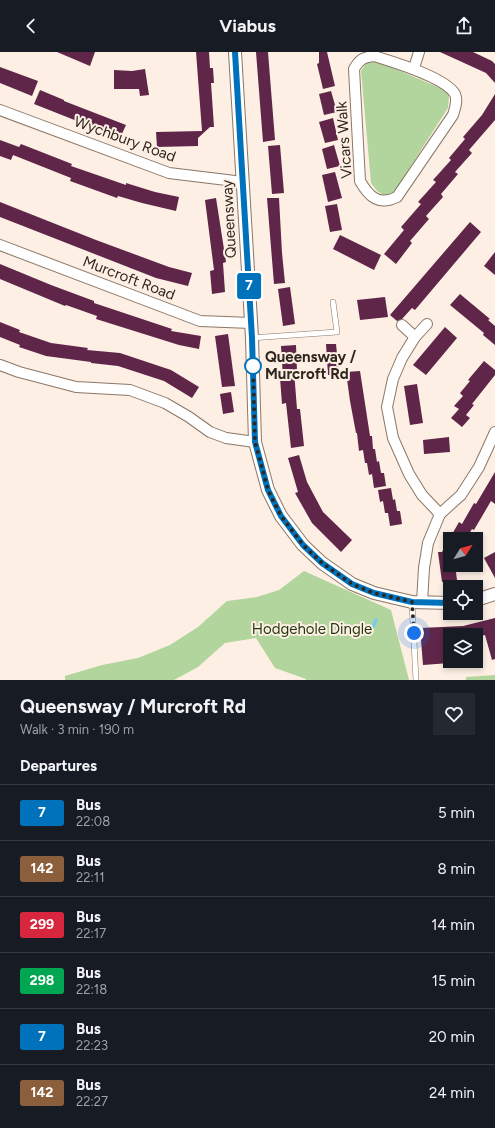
<!DOCTYPE html>
<meta charset="utf-8">
<style>
:root{--surface:#171b24;--page:#242831;--text:#f1f3f6;--muted:#9ea1a6;--line:#363941}
body{margin:0;font-family:Figtree,sans-serif;background:var(--page);color:var(--text);height:100vh;display:flex;flex-direction:column;font-size:15px;white-space:nowrap}
*{box-sizing:border-box;margin:0}
p{font-size:13px;color:var(--muted)}
.icon{flex:none;width:22px;height:22px;fill:none;stroke:currentColor;stroke-width:2;stroke-linecap:round;stroke-linejoin:round}
.map{position:relative;height:628px;overflow:hidden}
.panel{display:flex;flex-direction:column;background:var(--surface);flex:1}
.panel>*{flex:none}
.badge{padding:0 8px;border-radius:3px;font-size:14px;line-height:26px}
.needle{width:26px;rotate:53deg}
.tools{position:absolute;left:443px;top:480px;display:grid;gap:8px}
.tools a{display:grid;place-items:center;width:40px;height:40px;border-radius:0px;background:var(--surface);box-shadow:0 2px 6px #0003;font-size:20px}
.you{position:absolute;width:20px;height:20px;margin:-10px;border:3px solid #fff;border-radius:50%;background:#1a73e8;box-shadow:0 0 0 6px #1a73e833}
.map>.badge{position:absolute;translate:-50% -50%;box-shadow:0 0 0 2px #fff}
h2{padding:0 20px;font-size:15px;line-height:36px}
.round{display:grid;place-items:center;flex:none;width:42px;height:42px;border-radius:0px;background:var(--page)}
.head{display:flex;align-items:center;justify-content:space-between;height:68px;padding:0 20px}
h1{font-size:19px;font-weight:700;line-height:30px}
ul{padding:0;list-style:none}
li{display:flex;align-items:center;gap:12px;height:56px;padding:0 20px;border-top:1px solid var(--line)}
li div{flex:1}
li b{display:block;font-size:15px}
li em{font-style:normal}
li .badge{min-width:44px;font-weight:700;text-align:center}
header{display:flex;justify-content:space-between;align-items:center;height:52px;padding:0 20px;background:var(--surface);font-size:18px;font-weight:700}
.map>svg:first-child{display:block}
</style>
<header><svg class="icon" aria-label="back" viewBox="0 0 24 24"><path d="M15 5l-7 7 7 7"/></svg>Viabus<svg class="icon" aria-label="share" viewBox="0 0 24 24"><path d="M12 15V3M7 8l5-5 5 5M5 13v7h14v-7"/></svg></header>
<div class="map">
<svg width="495" height="628" viewBox="0 0 495 628">
<rect width="100%" height="100%" fill="#fdefe4"/>
<!-- green -->
<g fill="#b2d59d">
<path d="M371 9 379 10 445 38 449 45 448 56 394 140 386 144 377 139 371 131 361 19 366 11Z"/>
<path d="M304 519 391 558 409 628H306V627L275 616 256 586 225 591 198 615 174 628H65V624L102 613 138 606 170 593 198 575 227 549 257 545 279 538Z"/>
<path d="M466 623V625L495 623V628H466Z"/>
</g>
<g fill="none" stroke-linecap="round" stroke-linejoin="round">
<!-- stream -->
<path stroke="#77ccec" stroke-width="3.5" d="M373 575 376 568"/>
</g>
<!-- building -->
<g fill="#5f2649">
<path d="M57 0H95L90 14Z"/>
<path d="M196 0H209L210 16H213L214 31H211L214 75H210L198 86V94L157 95 156 80 202 79Z"/>
<path d="M256 0H268L275 88 263 90Z"/>
<path d="M319 0H327L335 34 323 37 317 12 319 11Z"/>
<path d="M440 0H473L492 9 495 12V31L486 21Z"/>
<path d="M0 15 38 29 32 44 0 31Z"/>
<path d="M145 17 149 43 140 44 139 37H114V18L132 19Z"/>
<path d="M40 38 64 48V49L126 73 120 86 34 52Z"/>
<path d="M331 39 337 60 324 63 319 42Z"/>
<path d="M495 42V68L469 98 472 101 455 120 458 122 441 142 443 145 426 164 429 167 410 189 412 191 396 212 384 202 404 178 401 175 421 152 418 150 436 130 433 128 451 108 449 106 465 87 463 85 482 63Z"/>
<path d="M333 66 338 88 325 91 319 70Z"/>
<path d="M0 88 19 95 21 92 72 112 71 114 126 133V131L155 140 179 145 176 159 142 151 118 144 117 146 70 129 71 126 13 103 11 108 0 104Z"/>
<path d="M280 93 284 141 272 142 268 94Z"/>
<path d="M334 93 340 114 327 117 322 97Z"/>
<path d="M335 120 342 146 328 150 322 123Z"/>
<path d="M216 146 226 210 223 211 225 240 212 242 210 219 214 218 205 148Z"/>
<path d="M267 146H279L282 201 285 231 274 232Z"/>
<path d="M0 150 96 188 169 215 192 221 188 234 156 226 0 165Z"/>
<path d="M337 152 342 178 330 180 325 154Z"/>
<path d="M470 170 481 180 415 258 412 256 402 267 397 269 390 263Z"/>
<path d="M340 183 381 203 374 218 333 197Z"/>
<path d="M495 200V223L484 214Z"/>
<path d="M0 212 51 233 94 249V251L172 277 171 279 201 284 199 297 179 293 96 267 97 264 66 253 65 254 0 227Z"/>
<path d="M290 235 295 272 283 274 278 237Z"/>
<path d="M460 242 490 267 488 268 495 274V293L483 283 484 281 450 253Z"/>
<path d="M385 245 388 265 360 268 357 248Z"/>
<path d="M0 270 20 278 19 280 51 291 88 296 87 298 120 301 171 318 199 335 192 346 164 329 118 314 91 311V310L46 304 19 295 20 293 0 285Z"/>
<path d="M445 275 457 286 426 323 413 313Z"/>
<path d="M228 282 235 334 222 335 215 284Z"/>
<path d="M326 292H336L339 322 328 323Z"/>
<path d="M296 293 297 319H294L297 357H300L304 394 291 396 286 351 282 352 280 326H283L281 294Z"/>
<path d="M484 309 495 318V323L472 352 474 353 466 363 470 366 462 375 451 366 459 357 454 354 463 344 460 341 470 329 468 328Z"/>
<path d="M360 319 370 384H372L373 397H375L377 410 379 409 381 421H384L386 434 374 436 372 422 369 423 367 411H365L363 398 359 399 357 381H356L350 349 346 320Z"/>
<path d="M417 332 423 371 410 373 404 334Z"/>
<path d="M231 340 234 360 223 362 220 342Z"/>
<path d="M449 385 450 400 424 402 423 388Z"/>
<path d="M299 403 307 430 323 460 352 488 341 500 312 471 295 441 298 440 288 406Z"/>
<path d="M495 420V452L491 449 474 478 472 477 466 487H450V513H455L457 528 442 530 438 500H442L459 470 462 472 474 451 476 452Z"/>
<path d="M391 436 393 448 395 447 397 459H400L402 472 390 474 388 461H385L383 449 380 450 378 438Z"/>
<path d="M495 500V526L484 506Z"/>
<path d="M495 566V607L492 608 485 583 476 585V583H450V611L423 613 420 576 463 574Z"/>
</g>
<g fill="none" stroke-linecap="round" stroke-linejoin="round">
<defs>
<g id="service">
<path d="M252 286 337 280 333 250"/>
<path d="M412 551 416 628"/>
</g>
<g id="minor">
<path d="M374 4C393 10 445 25 455 42 458 49 455 56 453 63L397 145C379 154 369 145 360 129L354 17C359 8 363 5 374 4Z"/>
<path d="M414 16 419 0"/>
<path d="M0 58 169 121 243 130"/>
<path d="M0 193 200 269 251 271"/>
<path d="M402 273 415 285"/>
<path d="M0 313 19 320 76 335 130 338 165 351 189 365 210 380 226 386 255 390"/>
<path d="M440 462 461 443 479 415 495 380"/>
<path d="M422 550 424 516 428 491 440 462 422 443 409 422 393 386 387 355 393 327 402 306 415 285 427 272"/>
</g>
<g id="tertiary">
<path d="M235 0 252 286 255 390 268 438 281 464 303 493 322 511 352 532 374 541 412 550 450 551"/>
<path d="M476 548 495 542"/>
</g>
</defs>
<!-- service casing -->
<use href="#service" stroke="#8b7766" stroke-width="6"/>
<!-- minor casing -->
<use href="#minor" stroke="#8b7766" stroke-width="12"/>
<!-- tertiary casing -->
<use href="#tertiary" stroke="#8b7766" stroke-width="14"/>
<!-- service -->
<use href="#service" stroke="#fff" stroke-width="5"/>
<!-- minor -->
<use href="#minor" stroke="#fff" stroke-width="10"/>
<!-- tertiary -->
<use href="#tertiary" stroke="#fff" stroke-width="12"/>
</g>
<g fill="none" stroke-linecap="round" stroke-linejoin="round">
<defs>
<path id="line" d="M235 0 252 286 255 390 268 438 281 464 303 493 322 511 352 532 374 541 412 550 450 551"/>
</defs>
<!-- line casing -->
<use href="#line" stroke="#fff" stroke-width="9"/>
<!-- line -->
<use href="#line" stroke="#0072bc" stroke-width="6"/>
<!-- walk -->
<path stroke="#2f261f" stroke-width="4" stroke-dasharray="0 7.2" d="M253 314 255 390 268 438 281 464 303 493 322 511 352 532 374 541 412 550 414 581"/>
</g>
<!-- markers -->
<circle fill="#fff" stroke="#0072bc" stroke-width="2" cx="253" cy="314" r="8"/>
<g text-anchor="middle" dominant-baseline="central" stroke-width="4" stroke-linejoin="round" paint-order="stroke">
<!-- street labels -->
<g font-size="15" fill="#2f261f" stroke="#fdefe4">
<text transform="translate(125 87) rotate(20)">Wychbury Road</text>
<text transform="translate(344 88) rotate(-94)">Vicars Walk</text>
<text transform="translate(229 167) rotate(-93)">Queensway</text>
<text transform="translate(129 226) rotate(21)">Murcroft Road</text>
</g>
<!-- stop labels -->
<g font-size="15" font-weight="bold" fill="#2f261f" stroke="#fdefe4" text-anchor="start">
<text x="265" y="305">Queensway /<tspan x="265" dy="17">Murcroft Rd</tspan></text>
</g>
<!-- park labels -->
<g font-size="15" fill="#1f370b" stroke="#fdefe4">
<text x="312" y="577">Hodgehole Dingle</text>
</g>
</g>
</svg>
<div class="tools">
<a><svg class="needle" viewBox="-14 -14 28 28"><path d="M0-13l5 13h-10z" fill="#e53935"/><path d="M0 13l5-13h-10z" fill="#9ea1a6"/></svg></a>
<a><svg class="icon" aria-label="locate" viewBox="0 0 24 24"><circle cx="12" cy="12" r="6"/><path d="M12 2v4M12 18v4M2 12h4M18 12h4"/></svg></a>
<a><svg class="icon" aria-label="layers" viewBox="0 0 24 24"><path d="M12 4l9 5-9 5-9-5zM3 14l9 5 9-5"/></svg></a>
</div>
<div class="you" style="left:414px;top:581px"></div>
<b class="badge" style="left:249px;top:234px;background:#0072bc;color:#fff">7</b>
</div>
<section class="panel">
<div class="head"><div><h1>Queensway / Murcroft Rd</h1><p>Walk · 3 min · 190 m</p></div><a class="round"><svg class="icon" aria-label="heart" viewBox="0 0 24 24"><path d="M12 20l-8-8c-3-5 5-10 8-4 3-6 11-1 8 4z"/></svg></a></div>
<h2>Departures</h2>
<ul>
<li><span class="badge" style="background:#0072bc;color:#fff">7</span><div><b>Bus</b><p>22:08</p></div><em>5 min</em></li>
<li><span class="badge" style="background:#8b5e3c;color:#fff">142</span><div><b>Bus</b><p>22:11</p></div><em>8 min</em></li>
<li><span class="badge" style="background:#d7263d;color:#fff">299</span><div><b>Bus</b><p>22:17</p></div><em>14 min</em></li>
<li><span class="badge" style="background:#00a651;color:#fff">298</span><div><b>Bus</b><p>22:18</p></div><em>15 min</em></li>
<li><span class="badge" style="background:#0072bc;color:#fff">7</span><div><b>Bus</b><p>22:23</p></div><em>20 min</em></li>
<li><span class="badge" style="background:#8b5e3c;color:#fff">142</span><div><b>Bus</b><p>22:27</p></div><em>24 min</em></li>
</ul>
</section>
